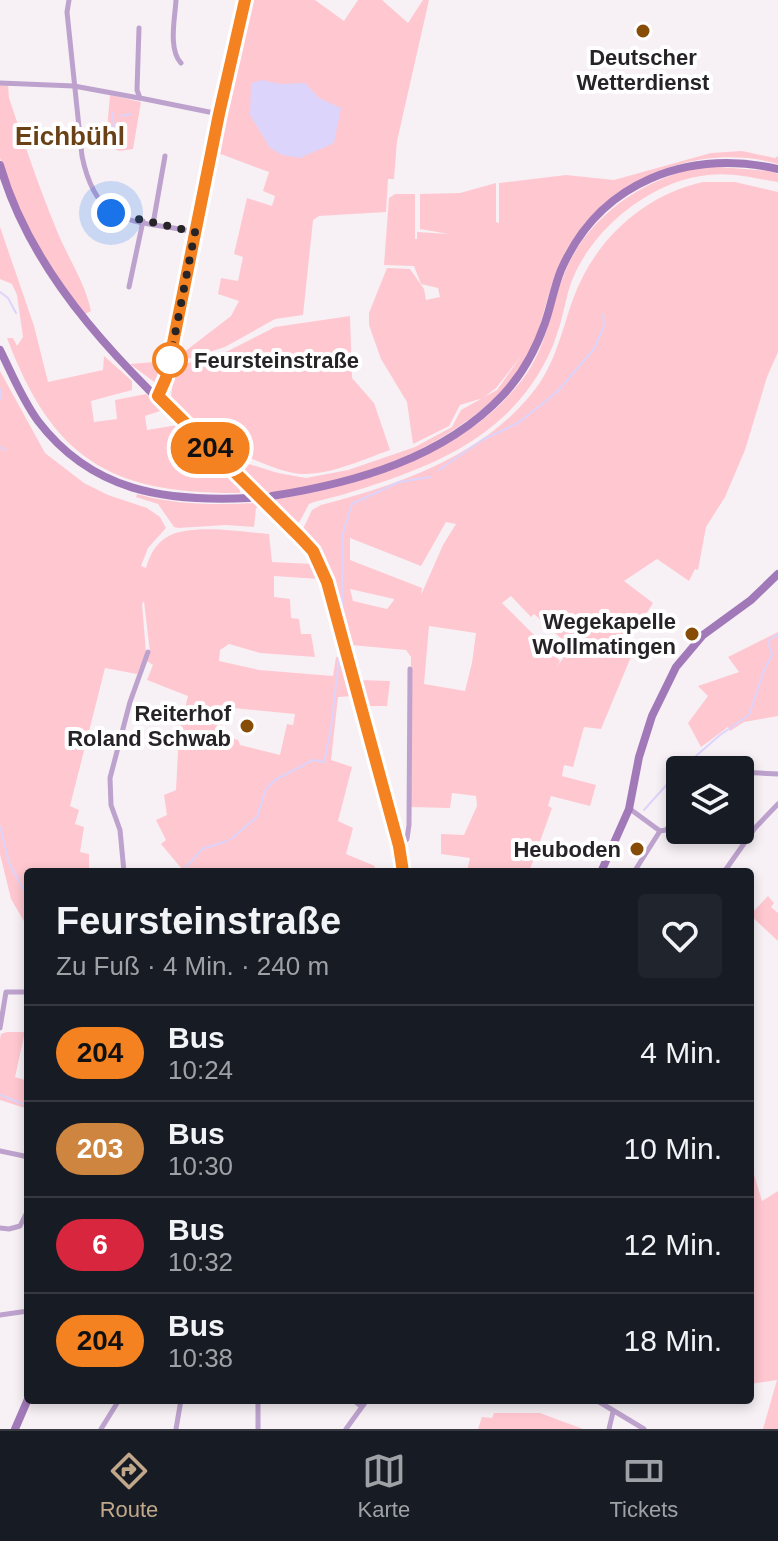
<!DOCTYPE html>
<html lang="de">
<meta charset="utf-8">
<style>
:root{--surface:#171b24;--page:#20242c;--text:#f1f3f6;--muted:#9ea1a6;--line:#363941;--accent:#c1a88a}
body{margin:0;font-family:Helvetica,sans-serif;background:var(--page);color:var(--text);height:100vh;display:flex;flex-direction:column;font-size:30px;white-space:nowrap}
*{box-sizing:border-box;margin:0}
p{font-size:26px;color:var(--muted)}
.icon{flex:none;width:44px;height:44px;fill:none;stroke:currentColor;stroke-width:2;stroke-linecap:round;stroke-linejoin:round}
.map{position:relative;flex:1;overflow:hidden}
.sheet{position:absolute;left:24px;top:868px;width:730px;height:536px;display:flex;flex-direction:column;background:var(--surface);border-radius:8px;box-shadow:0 4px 12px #0003}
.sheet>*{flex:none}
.badge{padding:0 16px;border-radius:26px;font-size:28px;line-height:52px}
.controls{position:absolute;left:666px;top:756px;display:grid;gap:16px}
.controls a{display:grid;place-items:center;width:88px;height:88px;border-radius:8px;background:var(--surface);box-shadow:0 4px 12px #0003;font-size:40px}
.you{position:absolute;width:40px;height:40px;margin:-20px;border:6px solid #fff;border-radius:50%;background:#1a73e8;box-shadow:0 0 0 12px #1a73e833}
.map>.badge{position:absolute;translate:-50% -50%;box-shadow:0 0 0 4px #fff}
.round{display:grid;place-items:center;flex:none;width:84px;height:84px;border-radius:8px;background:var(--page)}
.summary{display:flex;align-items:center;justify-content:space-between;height:136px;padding:0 32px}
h1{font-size:38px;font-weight:700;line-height:60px}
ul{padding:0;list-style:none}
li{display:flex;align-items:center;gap:24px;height:96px;padding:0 32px;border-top:2px solid var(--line)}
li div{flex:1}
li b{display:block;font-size:30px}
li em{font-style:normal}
li .badge{min-width:88px;font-weight:700;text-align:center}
.dock{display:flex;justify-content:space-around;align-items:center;height:112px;border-top:2px solid var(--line);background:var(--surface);font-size:22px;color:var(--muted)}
.dock a{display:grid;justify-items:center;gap:4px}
.dock .on{color:var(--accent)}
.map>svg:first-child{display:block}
</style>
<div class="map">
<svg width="778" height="1429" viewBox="0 0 778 1429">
<rect width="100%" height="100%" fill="#f7f1f6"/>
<!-- green -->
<g fill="#ffc7d0" fill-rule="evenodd">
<path d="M245 0H315L344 21 358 0H382L408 23 423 0H429L397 141 394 179H388L386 212 319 216 313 220 303 315 275 319 225 347 181 361 179 356 231 316 239 301 218 294 221 278 238 281 243 257 234 254 247 198 272 206 275 196 263 191 269 172 218 153 229 98 223 93 227 75 234 74 235 63 231 59 233 46 240 48 242 37 237 33Z"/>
<path d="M0 83 8 84 9 98C24 143 39 187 57 231 68 258 85 282 91 311L85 314 61 286 30 238 3 167 0 158Z"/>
<path d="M110 95 141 102 133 149 119 151 115 149 107 129Z"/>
<path d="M742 151 775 158 778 156V164C691 139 591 186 557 270 543 304 538 354 512 382 448 449 358 483 267 493L232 463 236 460 278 473 306 478 348 470 415 447 452 427 461 410 497 390 522 355 496 388 483 398 460 405 449 426 413 444 407 402 381 359 369 325V313L387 268 410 269 424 289 426 300 440 297 438 288 421 284 414 266 384 265 389 198 395 194H415V239H417V232L449 234 420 229V194L460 193 496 183V222L499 223V183L566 175 614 180 711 153Z"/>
<path d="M705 166 770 171 778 174V182C756 179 733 172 708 175 653 180 594 227 573 278 566 294 564 314 558 331 548 364 528 394 503 417 460 457 400 477 345 494 333 498 321 499 309 504L300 521 294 525 273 500C365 483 470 454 527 373 547 344 551 309 563 277 586 216 643 178 705 166Z"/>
<path d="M703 182H735L778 192V352L767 377 745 450 725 497 706 527 698 570 695 569 689 581 657 559 624 581 653 603 626 646 633 652 601 729 584 727 573 767 564 765 562 776 596 785 590 806 551 796 548 806 552 808 529 872 467 871 470 858 441 854V834L464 835 477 806 476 796 452 793 450 808 410 807 411 657 406 650 351 645C337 605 331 563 302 531L312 510 321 505C399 485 486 455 536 388 556 361 562 330 573 299 594 241 643 195 703 182ZM446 522 456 524 443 545 421 595 422 588 350 560V538L421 566ZM350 589 394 599V600L387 609 353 601ZM511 596 531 617 534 614 571 647 556 668 560 661 502 603ZM429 626 476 633 472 663 465 691 424 684Z"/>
<path d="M0 227 34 326 48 382 103 370 104 356 132 381V390L91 401 94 422 117 419 115 400 146 394 163 410 145 416 147 430 178 425 240 488V493C111 494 53 460 7 338H13L17 346 23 337 17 295 12 284 0 279Z"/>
<path d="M350 316 352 378 374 403 390 450C364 459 331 475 302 474 282 473 260 461 241 455L237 432 207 437 170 404 175 366 216 357 275 327Z"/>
<path d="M167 361 162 383 157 384 130 364Z"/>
<path d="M0 371 45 453 84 483 108 495 147 508 160 517 166 528 148 548 141 566 146 568C150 555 155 544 167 537 189 523 243 532 269 534L272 562 313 564 319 579 274 576V597L290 599 291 618 299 619 301 634H311L315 657 260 653 229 644 220 650 219 661 259 670 333 676 336 657 343 659 353 696 338 697 331 760 352 767 338 821 353 828 346 854 375 866 373 872H182V869L161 844 166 840 156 820 167 815 164 795 176 790 179 732 188 696 147 680 153 665 147 661 150 652 144 601 142 604 146 653 137 674 105 668 70 806 79 810 75 824 84 827 80 852 89 854V872H28V928L11 899 0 854ZM223 707 295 714 293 725 287 724 280 755 240 745 238 740 215 733Z"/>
<path d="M137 494C176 505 216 505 255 503L259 507 256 508 254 527 226 525 178 528 174 527 158 504 136 497Z"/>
<path d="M778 632V716L744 722 730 731 728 727 701 747 688 723 708 696 698 686 739 672 728 657Z"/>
<path d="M358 680 390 681 387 706H366Z"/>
<path d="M768 896 774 903 771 907 778 913V941L750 915Z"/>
<path d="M7 1032H25L15 1077 28 1081V1109L0 1100V1039L1 1034Z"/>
<path d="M750 1161 762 1201 778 1191V1429H763L777 1380 750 1384Z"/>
<path d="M494 1413H540L583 1429H478L482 1417 492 1418Z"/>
</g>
<!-- water -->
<path fill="#dcd4fb" d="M262 80 280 84 305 83 319 98 341 108 334 143 300 158 282 155 270 148 250 115 251 83Z"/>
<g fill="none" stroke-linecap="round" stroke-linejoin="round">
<!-- stream -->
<g stroke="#dcd4fb" stroke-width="2">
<path d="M112 113 114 125 111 131 116 143"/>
<path d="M121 116 131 114"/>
<path d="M0 292 8 298 16 313"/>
<path d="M0 389V399"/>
<path d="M0 447 5 450"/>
<path d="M439 470 482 440 518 423 556 393 594 349 604 326 603 315"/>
<path d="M342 617 343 533 352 504 399 482 430 477"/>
<path d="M680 770 720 735 749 715 765 668 772 655 768 641 778 634"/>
<path d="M644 810 679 771"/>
<path d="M0 827 9 863 28 898"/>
<path d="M231 839 257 817 266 789 275 780 313 760 324 762 331 729 339 657"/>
<path d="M182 872 202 849 227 841"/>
<path d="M0 1095 28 1106"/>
</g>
<!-- street -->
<g stroke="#bda2cd" stroke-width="5">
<path d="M69 0 67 12 82 156C97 229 133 219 195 232"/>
<path d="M176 0C175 18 168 49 181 63"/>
<path d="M139 28 137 90 140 98 219 114"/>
<path d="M0 83 74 86 139 98"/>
<path d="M153 224 165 156"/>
<path d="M129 287 143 221"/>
<path d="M158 396 166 378 219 114 245 0"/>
<path d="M740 772 778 774"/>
<path d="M630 809 660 831"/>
<path d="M400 845 407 839 409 825 410 669"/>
<path d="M124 872 120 830 111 805 110 778 130 702 148 652"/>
<path d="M634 872 660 831 666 830 680 814"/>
<path d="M724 872 755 828 778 804"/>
<path d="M0 1028 6 992H28"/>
<path d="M0 1151 24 1156 28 1159"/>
<path d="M0 1228 9 1229 20 1226 28 1210"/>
<path d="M0 1315 28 1311"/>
<path d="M353 1400 361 1406"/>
<path d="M596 1400 644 1429"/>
<path d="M101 1429 119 1400"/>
<path d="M176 1429 181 1400"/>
<path d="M258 1429V1400"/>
<path d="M346 1429 367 1400"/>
<path d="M609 1429 613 1412"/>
</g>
<!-- secondary -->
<g stroke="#a179b8" stroke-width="8">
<path d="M0 165C38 297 152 393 247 484"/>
<path d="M0 350C12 374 22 399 38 421 92 492 166 502 249 498"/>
<path d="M272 496C355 483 443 458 502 396 522 375 536 349 545 323 551 306 554 287 561 270 600 181 688 149 778 169"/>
<path d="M273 509 313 551 327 582 399 846 403 872"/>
<path d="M601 872 629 809 639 757 652 716 676 667 703 635 751 600 778 574"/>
<path d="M15 1429 28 1399"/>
</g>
<!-- secondary-bridge -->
<path stroke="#a179b8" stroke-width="8" d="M247 484 273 509"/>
</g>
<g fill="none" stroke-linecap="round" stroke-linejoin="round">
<defs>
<path id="line" d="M245 0 219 114 166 378 158 396 301 538 313 551 327 582 399 846 403 872"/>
</defs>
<!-- line casing -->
<use href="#line" stroke="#fff" stroke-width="18"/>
<!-- line -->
<use href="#line" stroke="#f58220" stroke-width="12"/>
<!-- walk -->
<path stroke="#262426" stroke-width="8" stroke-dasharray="0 14.4" d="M111 213 195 232 170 360"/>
</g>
<!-- markers -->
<g fill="#874c06" stroke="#fff" stroke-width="3">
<circle cx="643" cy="31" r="8"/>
<circle cx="692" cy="634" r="8"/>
<circle cx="247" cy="726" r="8"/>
<circle cx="637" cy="849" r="8"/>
</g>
<circle fill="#fff" stroke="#f58220" stroke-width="4" cx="170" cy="360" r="16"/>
<g text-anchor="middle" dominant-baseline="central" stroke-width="8" stroke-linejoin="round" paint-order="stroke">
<!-- poi labels -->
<g font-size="22" font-weight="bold" fill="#262426" stroke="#fff" text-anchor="end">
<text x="643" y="57" text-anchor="middle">Deutscher<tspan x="643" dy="25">Wetterdienst</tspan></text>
<text x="676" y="621">Wegekapelle<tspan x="676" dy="25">Wollmatingen</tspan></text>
<text x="231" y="713">Reiterhof<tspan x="231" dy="25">Roland Schwab</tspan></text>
<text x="621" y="849">Heuboden</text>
</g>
<!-- stop labels -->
<g font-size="22" font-weight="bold" fill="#262426" stroke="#fff" text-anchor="start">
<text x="194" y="360">Feursteinstraße</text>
</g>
<!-- quarter labels -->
<g font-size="26" font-weight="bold" fill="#6a4016" stroke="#fff">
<text x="70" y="136">Eichbühl</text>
</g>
</g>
</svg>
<div class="controls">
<a><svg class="icon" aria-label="layers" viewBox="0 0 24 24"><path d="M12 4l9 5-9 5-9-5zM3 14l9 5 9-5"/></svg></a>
</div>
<div class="you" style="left:111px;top:213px"></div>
<b class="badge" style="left:210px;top:448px;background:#f58220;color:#111">204</b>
<section class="sheet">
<div class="summary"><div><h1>Feursteinstraße</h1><p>Zu Fuß · 4 Min. · 240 m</p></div><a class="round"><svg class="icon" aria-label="heart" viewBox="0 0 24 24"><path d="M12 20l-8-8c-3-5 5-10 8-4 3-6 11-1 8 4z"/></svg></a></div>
<ul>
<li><span class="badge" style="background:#f58220;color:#111">204</span><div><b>Bus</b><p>10:24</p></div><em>4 Min.</em></li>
<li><span class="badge" style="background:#cd853f;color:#fff">203</span><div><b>Bus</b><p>10:30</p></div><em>10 Min.</em></li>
<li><span class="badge" style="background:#d7263d;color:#fff">6</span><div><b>Bus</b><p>10:32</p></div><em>12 Min.</em></li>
<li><span class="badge" style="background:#f58220;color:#111">204</span><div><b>Bus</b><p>10:38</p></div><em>18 Min.</em></li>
</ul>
</section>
</div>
<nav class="dock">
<a class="on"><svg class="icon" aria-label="directions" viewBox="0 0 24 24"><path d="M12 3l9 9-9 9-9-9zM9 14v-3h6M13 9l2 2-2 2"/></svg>Route</a>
<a><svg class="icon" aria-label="map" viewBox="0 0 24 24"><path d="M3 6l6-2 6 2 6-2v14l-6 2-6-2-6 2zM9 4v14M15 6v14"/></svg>Karte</a>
<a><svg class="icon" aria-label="tickets" viewBox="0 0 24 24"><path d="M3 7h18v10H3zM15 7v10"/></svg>Tickets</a>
</nav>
